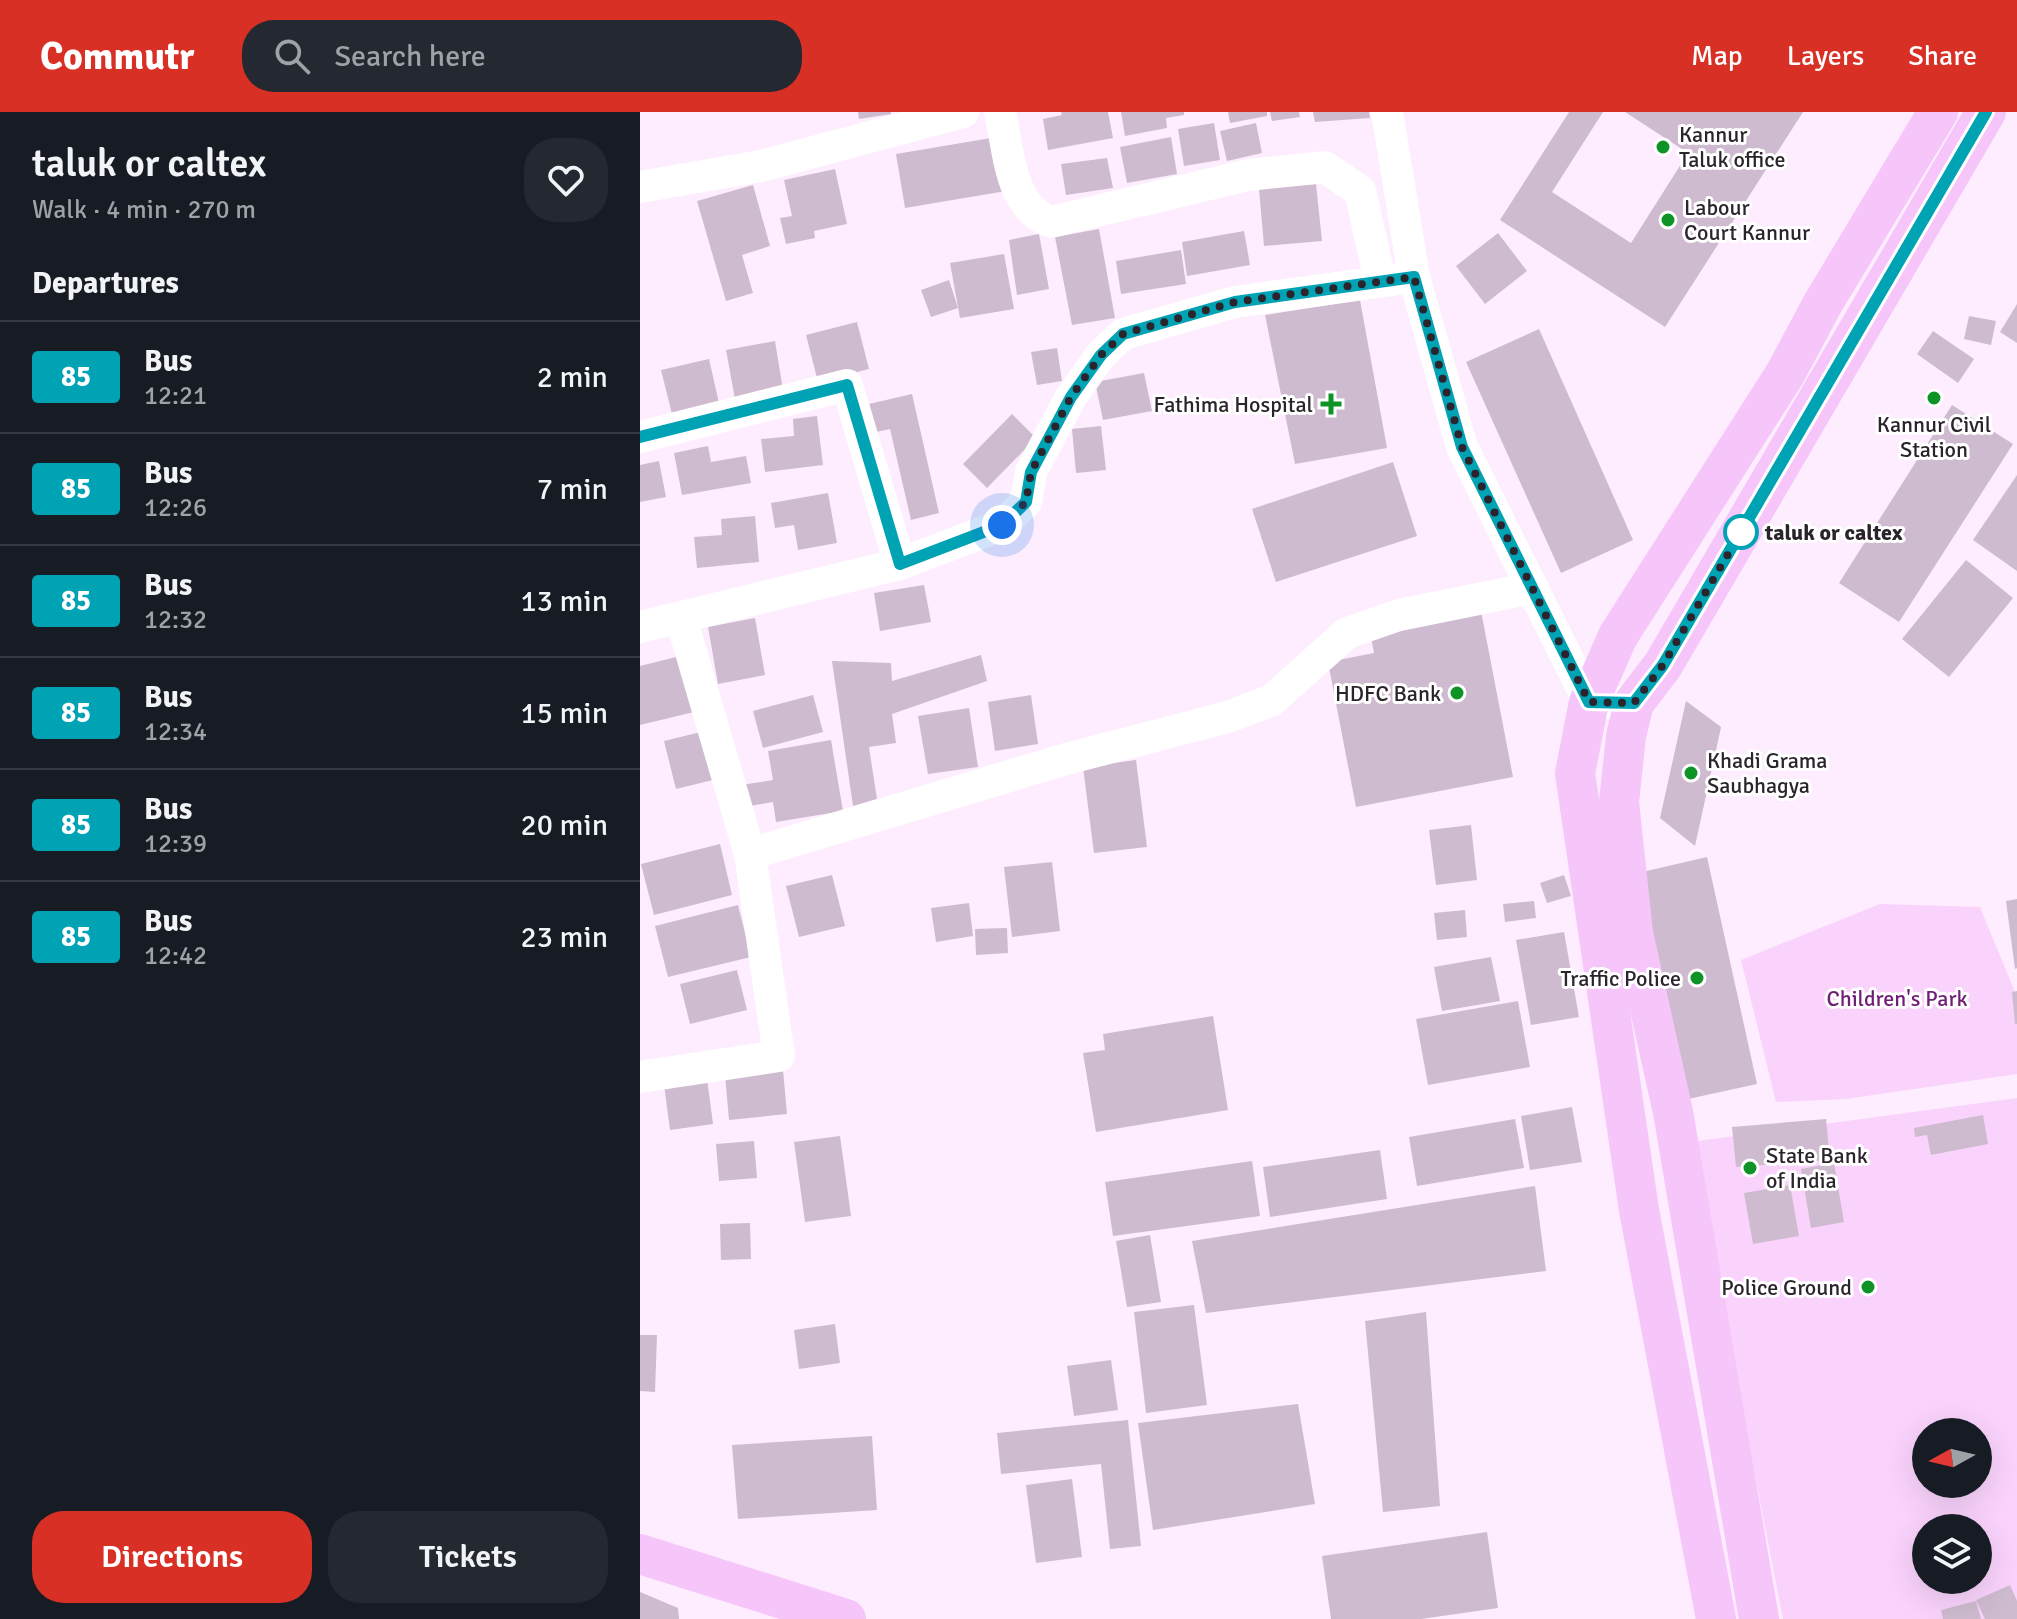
<!DOCTYPE html>
<meta charset="utf-8">
<style>
:root{--surface:#171b24;--page:#242831;--text:#f1f3f6;--muted:#9ea1a6;--line:#363941;--accent:#d93025}
body{margin:0;font-family:Signika,sans-serif;background:var(--page);color:var(--text);height:100vh;display:flex;flex-direction:column;font-size:30px;white-space:nowrap}
*{box-sizing:border-box;margin:0}
p{font-size:26px;color:var(--muted)}
.icon{flex:none;width:44px;height:44px;fill:none;stroke:currentColor;stroke-width:2;stroke-linecap:round;stroke-linejoin:round}
.map{position:relative;flex:1;overflow:hidden}
.panel{display:flex;flex-direction:column;background:var(--surface);width:640px}
.panel>*{flex:none}
.badge{padding:0 16px;border-radius:6px;font-size:28px;line-height:52px}
.needle{width:52px;rotate:262deg}
.controls{position:absolute;left:1272px;top:1306px;display:grid;gap:16px}
.controls a{display:grid;place-items:center;width:80px;height:80px;border-radius:50%;background:var(--surface);box-shadow:0 8px 32px #0002;font-size:40px}
.you{position:absolute;width:40px;height:40px;margin:-20px;border:6px solid #fff;border-radius:50%;background:#1a73e8;box-shadow:0 0 0 12px #1a73e833}
.map>.badge{position:absolute;translate:-50% -50%;box-shadow:0 0 0 4px #fff}
h2{padding:0 32px;font-size:30px;line-height:72px}
.round{display:grid;place-items:center;flex:none;width:84px;height:84px;border-radius:32px;background:var(--page)}
.head{display:flex;align-items:center;justify-content:space-between;height:136px;padding:0 32px}
h1{font-size:38px;font-weight:600;line-height:60px}
.primary-button{display:flex;gap:16px;margin-top:auto;padding:16px 32px}
.primary-button a{flex:1;height:92px;border-radius:32px;background:var(--accent);color:#fff;font-size:32px;font-weight:600;line-height:92px;text-align:center}
.primary-button a+a{background:var(--page);color:var(--text)}
ul{padding:0;list-style:none}
li{display:flex;align-items:center;gap:24px;height:112px;padding:0 32px;border-top:2px solid var(--line)}
li div{flex:1}
li b{display:block;font-size:30px}
li em{font-style:normal}
li .badge{min-width:88px;font-weight:700;text-align:center}
header{display:flex;align-items:center;gap:48px;box-sizing:border-box;height:112px;padding:0 40px;background:var(--accent);color:#fff}
header strong{font-size:38px}
nav{display:flex;gap:44px;margin-inline-start:auto;font-size:28px}
.search{width:560px;height:72px;background:var(--page);display:flex;align-items:center;gap:20px;box-sizing:border-box;padding:0 28px;border-radius:32px;color:var(--muted);font-size:30px}
main{display:flex;flex:1;min-height:0}
.map>svg:first-child{display:block}
</style>
<header>
<strong>Commutr</strong>
<div class="search"><svg class="icon" aria-label="search" viewBox="0 0 24 24"><circle cx="10" cy="10" r="6"/><path d="M15 15l6 6"/></svg>Search here</div>
<nav><a>Map</a><a>Layers</a><a>Share</a></nav>
</header>
<main>
<section class="panel">
<div class="head"><div><h1>taluk or caltex</h1><p>Walk · 4 min · 270 m</p></div><a class="round"><svg class="icon" aria-label="heart" viewBox="0 0 24 24"><path d="M12 20l-8-8c-3-5 5-10 8-4 3-6 11-1 8 4z"/></svg></a></div>
<h2>Departures</h2>
<ul>
<li><span class="badge" style="background:#00a3b4;color:#fff">85</span><div><b>Bus</b><p>12:21</p></div><em>2 min</em></li>
<li><span class="badge" style="background:#00a3b4;color:#fff">85</span><div><b>Bus</b><p>12:26</p></div><em>7 min</em></li>
<li><span class="badge" style="background:#00a3b4;color:#fff">85</span><div><b>Bus</b><p>12:32</p></div><em>13 min</em></li>
<li><span class="badge" style="background:#00a3b4;color:#fff">85</span><div><b>Bus</b><p>12:34</p></div><em>15 min</em></li>
<li><span class="badge" style="background:#00a3b4;color:#fff">85</span><div><b>Bus</b><p>12:39</p></div><em>20 min</em></li>
<li><span class="badge" style="background:#00a3b4;color:#fff">85</span><div><b>Bus</b><p>12:42</p></div><em>23 min</em></li>
</ul>
<div class="primary-button"><a>Directions</a><a>Tickets</a></div>
</section>
<div class="map">
<svg width="1377" height="1507" viewBox="0 0 1377 1507">
<rect width="100%" height="100%" fill="#fdedfe"/>
<!-- green -->
<g fill="#fad3fc" fill-rule="evenodd">
<path d="M1240 792 1340 795 1377 885V962L1206 987 1136 990 1101 848Z"/>
<path d="M1377 986V1507H1143L1050 1030ZM1286 1320H1338V1372H1286ZM1286 1416H1338V1468H1286Z"/>
</g>
<!-- building -->
<g fill="#cebbcf">
<path d="M218 0H251V2L219 7Z"/>
<path d="M421 0H468L473 26 408 38 403 7 422 3Z"/>
<path d="M481 0H544V3L526 6 527 16 485 24Z"/>
<path d="M588 0H627V4L590 11Z"/>
<path d="M630 0H659L660 5 632 9Z"/>
<path d="M673 0H729L730 6 675 10Z"/>
<path d="M929 0H963L912 80 991 131 1048 41 985 0H1163L1025 215 860 108Z"/>
<path d="M574 11 580 48 544 54 538 17Z"/>
<path d="M616 11 622 41 587 49 580 19Z"/>
<path d="M357 25 366 79 265 96 256 42Z"/>
<path d="M531 25 537 62 487 71 480 35Z"/>
<path d="M467 46 473 76 426 83 421 52Z"/>
<path d="M195 57 207 112 174 119 175 126 146 132 140 106 152 104 144 68Z"/>
<path d="M676 72 682 129 624 134 619 77Z"/>
<path d="M113 73 130 134 102 143 113 181 86 189 57 89Z"/>
<path d="M459 117 475 206 432 213 415 125Z"/>
<path d="M604 119 610 153 547 164 542 130Z"/>
<path d="M858 121 887 159 845 192 816 154Z"/>
<path d="M399 122 409 177 377 183 369 128Z"/>
<path d="M541 138 546 172 481 182 476 149Z"/>
<path d="M364 142 374 197 320 206 310 151Z"/>
<path d="M309 168 318 196 291 205 281 178Z"/>
<path d="M720 188 747 336 655 352 625 203Z"/>
<path d="M1377 192V231L1360 220Z"/>
<path d="M1329 204 1356 209 1351 233 1324 227Z"/>
<path d="M217 210 229 257 178 270 166 223Z"/>
<path d="M899 217 993 428 921 461 826 250Z"/>
<path d="M1293 219 1334 247 1318 271 1277 242Z"/>
<path d="M135 229 143 278 95 287 86 238Z"/>
<path d="M417 236 422 269 397 273 391 240Z"/>
<path d="M69 247 79 291 32 302 21 258Z"/>
<path d="M504 261 512 299 463 308 455 270Z"/>
<path d="M272 282 299 401 271 408 250 317 236 320 229 292Z"/>
<path d="M1312 293 1373 332 1259 510 1199 471Z"/>
<path d="M372 302 396 326 347 376 323 352Z"/>
<path d="M177 304 183 353 125 360 121 327 154 324 153 307Z"/>
<path d="M461 314 466 358 436 361 432 317Z"/>
<path d="M68 334 71 350 106 344 111 371 42 383 34 341Z"/>
<path d="M19 349 26 385 0 390V353Z"/>
<path d="M753 350 777 424 636 470 612 397Z"/>
<path d="M1377 363V459L1333 428Z"/>
<path d="M188 381 197 431 158 438 154 413 135 416 131 391Z"/>
<path d="M115 404 119 450 57 456 54 425 82 423 81 407Z"/>
<path d="M1326 448 1373 486 1309 565 1262 527Z"/>
<path d="M284 473 291 510 240 519 234 481Z"/>
<path d="M841 499 873 665 716 695 688 550 734 541 730 520Z"/>
<path d="M115 506 125 563 78 572 68 515Z"/>
<path d="M341 543 347 569 252 602 256 631 229 635 237 687 213 694 192 549 251 551 252 569Z"/>
<path d="M40 544 54 600 0 613V554Z"/>
<path d="M173 583 183 620 123 636 113 599Z"/>
<path d="M391 583 398 632 355 639 348 590Z"/>
<path d="M1046 589 1081 615 1055 734 1020 706Z"/>
<path d="M329 596 338 655 288 662 278 604Z"/>
<path d="M73 617 85 665 36 677 24 629Z"/>
<path d="M191 628 203 699 136 710 133 690 105 695 101 673 133 668 128 639Z"/>
<path d="M496 648 507 735 454 741 443 655Z"/>
<path d="M831 713 837 768 796 773 789 718Z"/>
<path d="M80 732 92 783 14 803 1 752Z"/>
<path d="M1067 745 1117 972 1048 987 998 761Z"/>
<path d="M412 750 420 819 372 825 364 755Z"/>
<path d="M192 763 205 814 159 825 146 774Z"/>
<path d="M924 763 931 784 907 791 900 771Z"/>
<path d="M1377 787V856L1375 857 1366 789Z"/>
<path d="M894 789 896 806 865 810 863 792Z"/>
<path d="M329 791 333 824 296 830 291 796Z"/>
<path d="M98 793 111 845 28 865 15 814Z"/>
<path d="M825 798 827 825 797 828 794 801Z"/>
<path d="M367 816 368 841 336 843 335 817Z"/>
<path d="M924 820 939 905 891 913 876 828Z"/>
<path d="M851 845 860 889 802 899 794 855Z"/>
<path d="M97 858 107 898 50 912 40 872Z"/>
<path d="M1377 879V912H1375L1372 880Z"/>
<path d="M878 889 890 955 788 973 776 907Z"/>
<path d="M573 904 588 998 456 1020 443 941 465 938 463 922Z"/>
<path d="M143 958 147 1002 89 1008 85 963Z"/>
<path d="M66 959 73 1012 30 1018 23 965Z"/>
<path d="M932 995 942 1050 890 1058 881 1004Z"/>
<path d="M1343 1003 1348 1032 1291 1043 1287 1023 1275 1025 1274 1016Z"/>
<path d="M875 1007 884 1056 777 1074 769 1025Z"/>
<path d="M1186 1007 1190 1048 1096 1055 1092 1015Z"/>
<path d="M200 1024 211 1104 165 1110 154 1030Z"/>
<path d="M114 1029 117 1066 79 1069 76 1032Z"/>
<path d="M740 1038 747 1087 630 1105 623 1055Z"/>
<path d="M612 1049 620 1104 473 1124 465 1070Z"/>
<path d="M1194 1051 1204 1110 1171 1116 1161 1057Z"/>
<path d="M1150 1073 1159 1124 1113 1132 1104 1081Z"/>
<path d="M895 1074 906 1159 566 1201 552 1129Z"/>
<path d="M110 1111 111 1147 81 1148 80 1112Z"/>
<path d="M510 1123 521 1190 487 1195 476 1129Z"/>
<path d="M554 1193 567 1293 506 1301 494 1200Z"/>
<path d="M786 1200 800 1394 743 1400 725 1209Z"/>
<path d="M195 1212 200 1251 159 1257 154 1218Z"/>
<path d="M0 1223H17L15 1280 0 1279Z"/>
<path d="M471 1248 478 1298 434 1304 427 1254Z"/>
<path d="M658 1292 675 1392 513 1418 498 1311Z"/>
<path d="M488 1308 501 1434 470 1437 461 1352 361 1362 357 1321Z"/>
<path d="M232 1324 237 1398 98 1407 92 1333Z"/>
<path d="M432 1367 442 1445 396 1451 386 1373Z"/>
<path d="M847 1420 858 1496 781 1507H691L682 1444Z"/>
<path d="M1370 1473 1377 1489V1507H1345L1336 1488Z"/>
<path d="M0 1480 38 1496 39 1507H0Z"/>
<path d="M1336 1489 1341 1507H1303L1301 1498Z"/>
</g>
<g fill="none" stroke-linecap="round" stroke-linejoin="round">
<!-- minor -->
<g stroke="#fff" stroke-width="32">
<path d="M360 0C369 39 369 95 411 110L608 63 685 55 720 79 740 168"/>
<path d="M747 0 774 165 822 335 949 590 994 591"/>
<path d="M0 75 121 54 323 0"/>
<path d="M0 325 207 273 260 452"/>
<path d="M0 515 260 452 362 413 386 390 391 360 431 285 461 243 483 222 595 190 774 165"/>
<path d="M110 742 426 647 588 605 632 588 707 521 759 503 893 476"/>
<path d="M0 965 139 944 110 742 41 506"/>
</g>
<!-- major -->
<g stroke="#f6c5fa" stroke-width="40">
<path d="M0 1442 206 1507"/>
<path d="M1076 1507 999 1098 935 661 949 590 978 524 1145 262 1183 191 1298 0"/>
<path d="M1119 1507 1033 1000 993 821 979 690 986 624 994 591 1023 553 1346 0"/>
</g>
</g>
<g fill="none" stroke-linecap="round" stroke-linejoin="round">
<defs>
<path id="line" d="M0 325 207 273 260 452 362 413 386 390 391 360 431 285 461 243 483 222 595 190 774 165 822 335 949 590 994 591 1023 553 1346 0"/>
</defs>
<!-- line casing -->
<use href="#line" stroke="#fff" stroke-width="18"/>
<!-- line -->
<use href="#line" stroke="#00a3b4" stroke-width="12"/>
<!-- walk -->
<path stroke="#2b242c" stroke-width="8" stroke-dasharray="0 14.4" d="M362 413 386 390 391 360 431 285 461 243 483 222 595 190 774 165 822 335 949 590 994 591 1023 553 1101 420"/>
</g>
<!-- markers -->
<g fill="#0d9326" stroke="#fff" stroke-width="3">
<circle cx="1023" cy="35" r="8"/>
<circle cx="1028" cy="108" r="8"/>
<circle cx="1294" cy="286" r="8"/>
<path d="M687 280h8v8h8v8h-8v8h-8v-8h-8v-8h8z"/>
<circle cx="817" cy="581" r="8"/>
<circle cx="1051" cy="661" r="8"/>
<circle cx="1057" cy="866" r="8"/>
<circle cx="1110" cy="1056" r="8"/>
<circle cx="1228" cy="1175" r="8"/>
</g>
<circle fill="#fff" stroke="#00a3b4" stroke-width="4" cx="1101" cy="420" r="16"/>
<g text-anchor="middle" dominant-baseline="central" stroke-width="6" stroke-linejoin="round" paint-order="stroke">
<!-- poi labels -->
<g font-size="22" fill="#2b242c" stroke="#fff" text-anchor="start">
<text x="1039" y="22">Kannur<tspan x="1039" dy="25">Taluk office</tspan></text>
<text x="1044" y="95">Labour<tspan x="1044" dy="25">Court Kannur</tspan></text>
<text x="673" y="292" text-anchor="end">Fathima Hospital</text>
<text x="1294" y="312" text-anchor="middle">Kannur Civil<tspan x="1294" dy="25">Station</tspan></text>
<text x="801" y="581" text-anchor="end">HDFC Bank</text>
<text x="1067" y="648">Khadi Grama<tspan x="1067" dy="25">Saubhagya</tspan></text>
<text x="1041" y="866" text-anchor="end">Traffic Police</text>
<text x="1126" y="1043">State Bank<tspan x="1126" dy="25">of India</tspan></text>
<text x="1212" y="1175" text-anchor="end">Police Ground</text>
</g>
<!-- stop labels -->
<g font-size="22" font-weight="bold" fill="#2b242c" stroke="#fff" text-anchor="start">
<text x="1125" y="420">taluk or caltex</text>
</g>
<!-- park labels -->
<g font-size="22" fill="#6f2076" stroke="#fff">
<text x="1257" y="886">Children's Park</text>
</g>
</g>
</svg>
<div class="controls">
<a><svg class="needle" viewBox="-14 -14 28 28"><path d="M0-13l5 13h-10z" fill="#e53935"/><path d="M0 13l5-13h-10z" fill="#9ea1a6"/></svg></a>
<a><svg class="icon" aria-label="layers" viewBox="0 0 24 24"><path d="M12 4l9 5-9 5-9-5zM3 14l9 5 9-5"/></svg></a>
</div>
<div class="you" style="left:362px;top:413px"></div>
</div>
</main>
